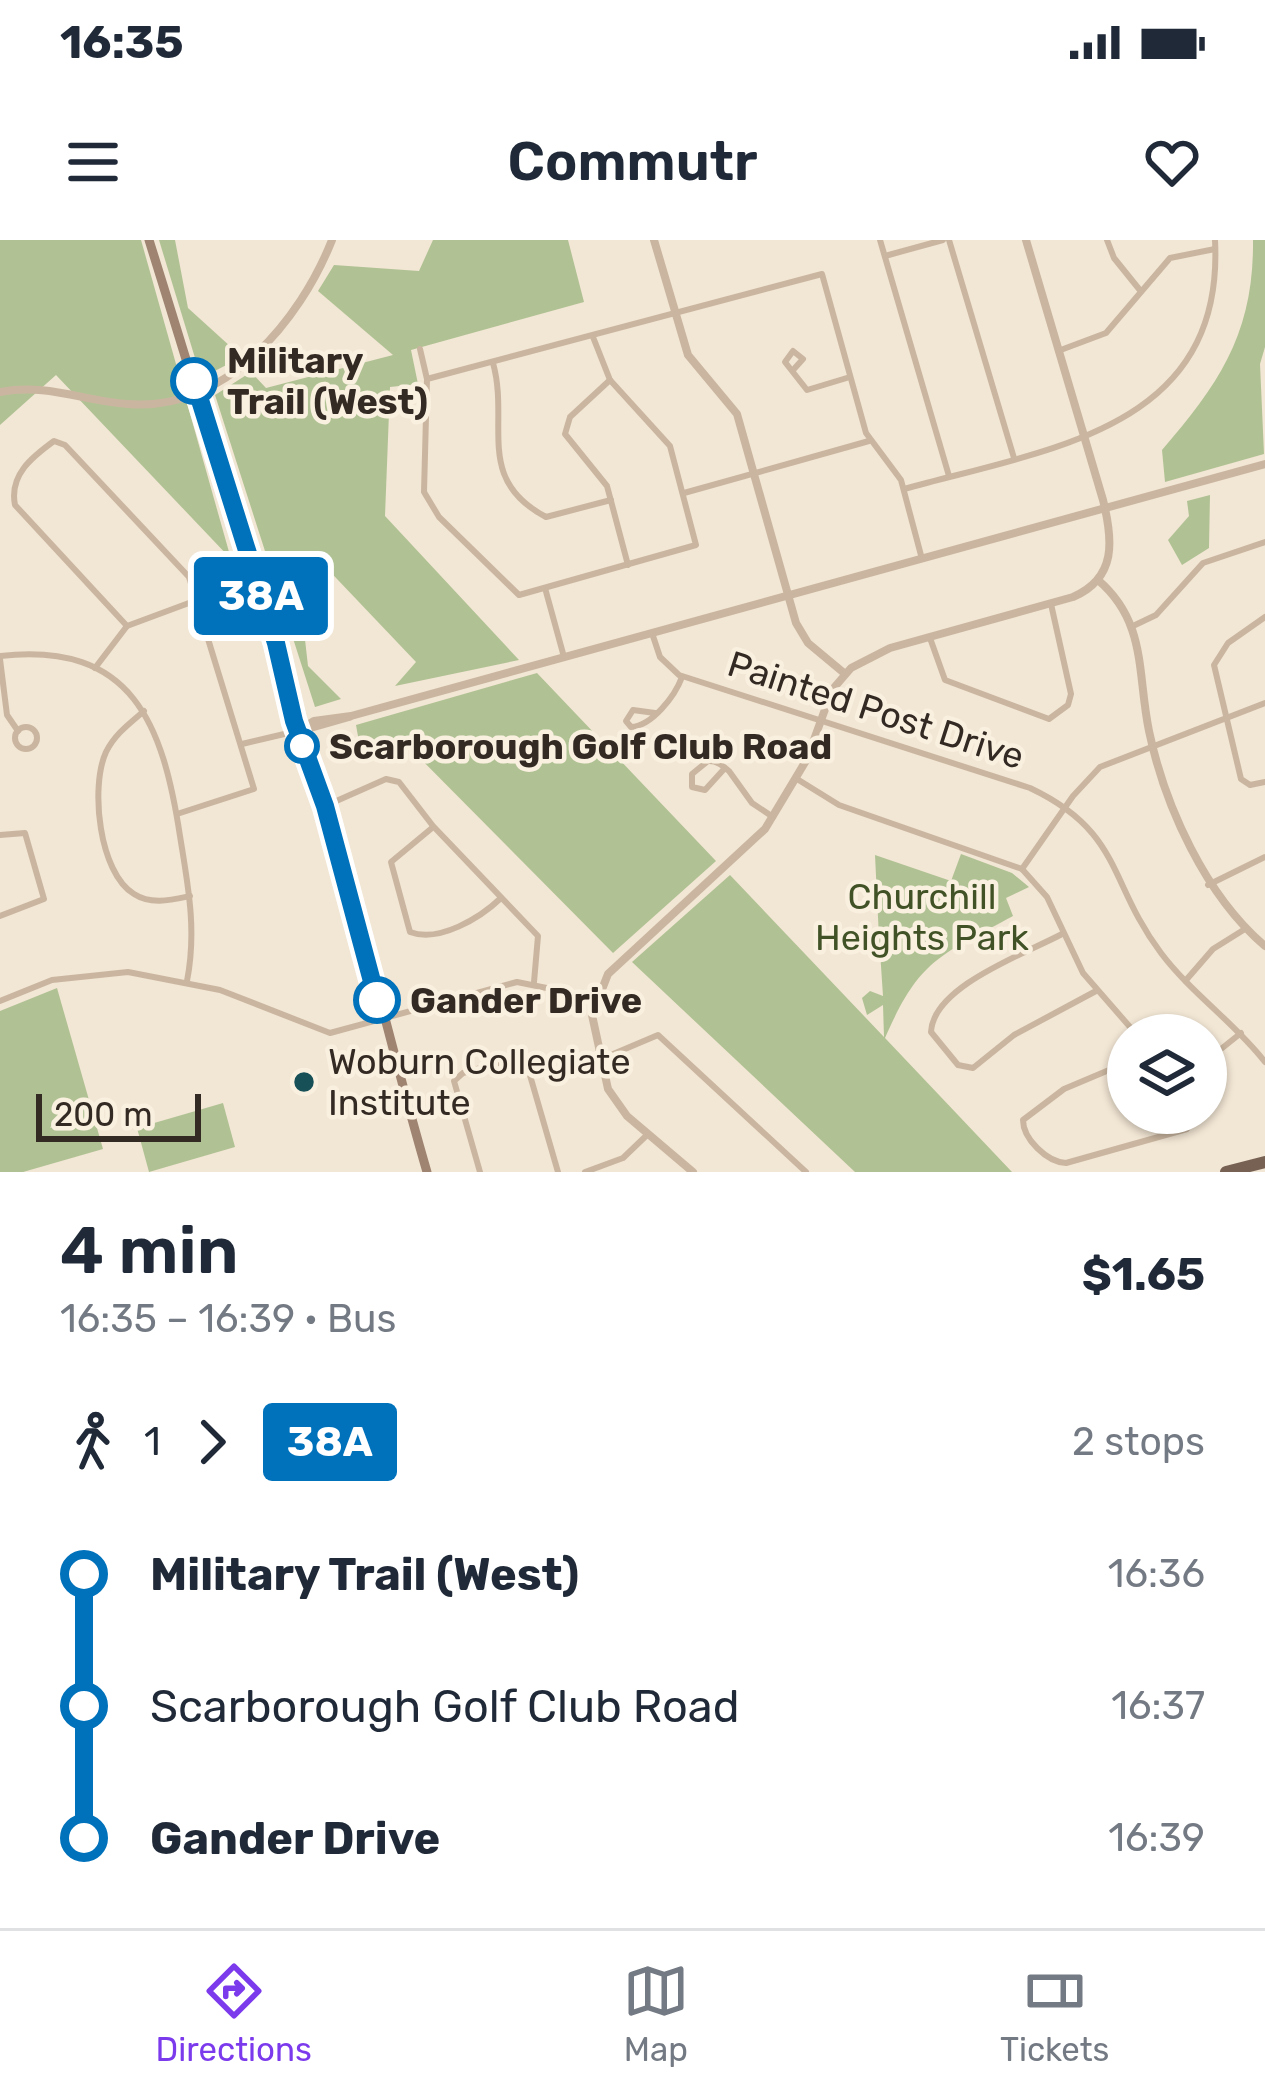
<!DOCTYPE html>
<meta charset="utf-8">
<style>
:root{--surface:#fff;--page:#f2f2f3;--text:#1f2937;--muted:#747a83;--line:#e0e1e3;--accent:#7c3aed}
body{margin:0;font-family:Rubik,sans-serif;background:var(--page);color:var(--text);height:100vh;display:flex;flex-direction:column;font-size:45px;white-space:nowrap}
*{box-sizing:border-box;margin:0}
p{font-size:39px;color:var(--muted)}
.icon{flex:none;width:66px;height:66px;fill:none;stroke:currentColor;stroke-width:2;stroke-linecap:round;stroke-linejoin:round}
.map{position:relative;height:932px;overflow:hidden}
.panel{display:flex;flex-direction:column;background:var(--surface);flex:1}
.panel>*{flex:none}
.badge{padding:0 24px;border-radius:9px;font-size:42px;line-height:78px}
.fabs{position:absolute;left:1107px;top:774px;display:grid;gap:24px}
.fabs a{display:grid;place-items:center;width:120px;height:120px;border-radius:50%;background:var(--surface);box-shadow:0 3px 9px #0004;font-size:60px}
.scale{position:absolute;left:36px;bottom:30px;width:165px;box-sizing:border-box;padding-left:12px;border:6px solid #342a24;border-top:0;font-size:33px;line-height:42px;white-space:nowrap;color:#342a24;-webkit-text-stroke:9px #faf0e0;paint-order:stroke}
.map>.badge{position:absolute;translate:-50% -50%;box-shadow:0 0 0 6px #fff}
.legs{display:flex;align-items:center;gap:18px;height:132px;padding:0 60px;font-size:39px}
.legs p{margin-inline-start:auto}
.headline{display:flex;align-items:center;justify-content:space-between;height:204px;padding:0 60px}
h1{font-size:66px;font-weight:600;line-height:90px}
ul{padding:0 60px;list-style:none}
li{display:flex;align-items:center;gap:42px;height:132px;font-size:45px}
li i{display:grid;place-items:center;width:18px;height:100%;margin:0 15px;background:currentColor}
li i::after{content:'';width:30px;height:30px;margin:-15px;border:9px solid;border-radius:50%;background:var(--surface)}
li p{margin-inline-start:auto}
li:first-child i{background:linear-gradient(#0000 50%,currentColor 0)}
li:last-child i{background:linear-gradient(currentColor 50%,#0000 0)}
.status{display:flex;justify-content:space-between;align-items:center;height:84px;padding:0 60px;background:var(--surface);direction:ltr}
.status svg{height:33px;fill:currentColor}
header{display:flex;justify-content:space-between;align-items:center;height:156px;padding:0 60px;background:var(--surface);font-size:54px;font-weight:600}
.menu{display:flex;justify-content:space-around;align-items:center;height:168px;border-top:3px solid var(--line);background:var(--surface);font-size:33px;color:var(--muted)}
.menu a{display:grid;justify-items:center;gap:6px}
.menu .selected{color:var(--accent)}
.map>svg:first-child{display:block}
</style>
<div class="status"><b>16:35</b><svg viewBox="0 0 49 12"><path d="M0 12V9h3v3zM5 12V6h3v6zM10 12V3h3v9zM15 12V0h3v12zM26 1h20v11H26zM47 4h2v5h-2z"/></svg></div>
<header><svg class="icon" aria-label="menu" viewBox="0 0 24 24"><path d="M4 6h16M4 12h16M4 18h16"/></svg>Commutr<svg class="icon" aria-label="heart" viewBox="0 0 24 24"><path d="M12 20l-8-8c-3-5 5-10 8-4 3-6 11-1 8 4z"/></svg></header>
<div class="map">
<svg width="1265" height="932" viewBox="0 0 1265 932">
<rect width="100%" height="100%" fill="#f2e6d4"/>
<!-- green -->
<g fill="#b0c294">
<path d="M0 0H141L231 319 56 135 0 185Z"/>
<path d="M159 0H175L188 68 242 117 205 136 199 131Z"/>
<path d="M433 0H568L584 62 411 110 418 144 390 147 385 276 519 420 395 446 416 422 318 319 298 338 308 426 341 459 315 467 215 155 251 132 266 148 393 115 318 51 334 25 419 31Z"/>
<path d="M1253 0H1265V107L1260 124 1264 214 1165 242 1162 210C1221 142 1254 91 1253 0Z"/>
<path d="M1210 255 1209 308 1182 325 1168 300 1189 276 1187 261Z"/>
<path d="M537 433 716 621 613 713 400 498 361 513 356 485Z"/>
<path d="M961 614 1012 633 1029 647 1006 658 1013 676C940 716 920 718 885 798L1012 932H855L632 722 730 635 884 797 883 765 867 775 862 758 870 751 883 756 880 711 868 713 862 705 869 693 879 698 875 615 951 641Z"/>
<path d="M57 748 103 909 23 932H0V771Z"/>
<path d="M223 863 235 907 149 932 137 888Z"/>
</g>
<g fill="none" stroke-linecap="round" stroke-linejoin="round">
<!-- minor -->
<g stroke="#cab6a0" stroke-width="6">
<path d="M880 0 949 236"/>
<path d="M949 0 1014 218"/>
<path d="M1107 0 1114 18 1139 49"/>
<path d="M885 16 943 0"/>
<path d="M420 109 427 139 424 252 439 277 519 355 696 305 670 206 610 140 593 97"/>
<path d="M1058 111 1106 93 1170 18 1215 9"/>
<path d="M493 123C510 184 474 239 546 277L611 260"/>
<path d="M794 129 803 119 793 111 785 122 807 150 850 137"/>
<path d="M427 139 822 34 866 193 901 240 922 319"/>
<path d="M610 140 570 177 565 194 607 246 628 325"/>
<path d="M904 249C1046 209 1225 191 1215 0"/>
<path d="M684 253 869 201"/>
<path d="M545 348 564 417"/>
<path d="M1265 377 1228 403 1214 425 1241 539 1250 545 1265 542"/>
<path d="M127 386 15 265C9 235 32 217 54 201L65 205 189 337 254 549 177 574"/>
<path d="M1133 386 1156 375 1203 323 1265 302"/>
<path d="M652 393 660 417 679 435 1030 548C1123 592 1108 643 1161 713 1191 753 1234 782 1265 822"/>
<path d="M930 398 945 440 1049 479 1068 465 1071 454 1051 364"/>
<path d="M0 416C133 401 163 485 180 596 188 646 197 690 187 741"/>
<path d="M0 419 7 475 18 491"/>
<path d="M95 428 127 386 197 360"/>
<path d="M144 471C129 484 115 494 106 512 90 547 99 633 134 654 151 665 171 660 190 656"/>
<path d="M655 473 633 470 626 481 631 487C652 486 675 456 682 437"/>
<circle cx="26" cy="498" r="11"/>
<path d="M242 504 297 491"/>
<path d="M725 528 705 550 692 547V534L708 521C716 520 723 526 729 531L752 563 773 577"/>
<path d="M797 539 839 565 1022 629 1047 657 1083 733 1137 795"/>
<path d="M325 566 386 539 399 542 433 586 538 696 534 742"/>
<path d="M432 588 391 622 410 692C439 703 480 678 501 658"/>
<path d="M0 595 25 593 44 659 0 676"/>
<path d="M1022 629 1073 556 1100 527 1265 463"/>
<path d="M1208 645 1265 617"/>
<path d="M1062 694C1027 713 933 746 931 792L958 825 973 828 1014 795 1096 751"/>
<path d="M1187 739 1213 709 1245 689"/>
<path d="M0 761 52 740 128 732 220 750 330 793 517 742 596 758"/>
<path d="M599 820 658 795 806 932"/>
<path d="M1206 821 1241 793"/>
<path d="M1128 822 1064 849 1023 880C1023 899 1047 922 1066 923L1187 889 1194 873"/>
<path d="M480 932 454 841 463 833 519 817 527 825 558 932"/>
<path d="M585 932 623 918 648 894"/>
</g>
<!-- tertiary -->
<g stroke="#cab6a0" stroke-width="8">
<path d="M654 0 688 115 737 174 796 383 808 403 844 433"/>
<path d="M0 152C48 143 82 161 128 164 225 172 300 81 332 0"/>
<path d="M1098 340C1147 382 1137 433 1149 491 1165 567 1206 656 1265 706"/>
<path d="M307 489 349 477"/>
<path d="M298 491 314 481 351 476 1265 224"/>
<path d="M693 932 627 876 608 849 592 775 608 734 765 589 807 519 832 450 851 428 890 408 1073 357C1117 338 1113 300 1103 260L1026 0"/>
</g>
<!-- secondary -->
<g stroke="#9e8471" stroke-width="9">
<path d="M149 0C208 188 264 378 324 564 364 685 391 810 427 932"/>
<path d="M291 451 315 526"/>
</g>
<!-- primary -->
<path stroke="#776153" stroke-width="12" d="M1226 932 1265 922"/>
</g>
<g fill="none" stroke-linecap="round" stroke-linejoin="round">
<defs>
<path id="line-1" d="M194 141 276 403 294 481 325 566 377 760"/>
</defs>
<!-- line-1 casing -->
<use href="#line-1" stroke="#fff" stroke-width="27"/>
<!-- line-1 -->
<use href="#line-1" stroke="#0072bc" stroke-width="18"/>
</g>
<!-- markers -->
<g fill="#fff" stroke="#0072bc" stroke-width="6">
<circle cx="194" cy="141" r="21"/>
<circle cx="302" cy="506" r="15"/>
<circle cx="377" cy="760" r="21"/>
</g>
<circle fill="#175057" stroke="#faf0e0" stroke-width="4.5" cx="304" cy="842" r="12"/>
<g text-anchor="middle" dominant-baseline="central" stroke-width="9" stroke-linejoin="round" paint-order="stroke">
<!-- stop labels -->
<g font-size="36" font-weight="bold" fill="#342a24" stroke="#faf0e0" text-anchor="start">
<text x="227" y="120">Military<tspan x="227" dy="41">Trail (West)</tspan></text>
<text x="329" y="506">Scarborough Golf Club Road</text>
<text x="410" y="760">Gander Drive</text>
</g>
<!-- street labels -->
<g font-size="36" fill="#342a24" stroke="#faf0e0">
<text transform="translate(876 470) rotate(18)">Painted Post Drive</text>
</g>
<!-- park labels -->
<g font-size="36" fill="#415326" stroke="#faf0e0">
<text x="922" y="656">Churchill<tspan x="922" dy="41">Heights Park</tspan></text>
</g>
<!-- poi labels -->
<g font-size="36" fill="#342a24" stroke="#faf0e0" text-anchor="start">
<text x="328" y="821">Woburn Collegiate<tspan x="328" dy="41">Institute</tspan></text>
</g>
</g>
</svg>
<div class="fabs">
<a><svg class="icon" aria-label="layers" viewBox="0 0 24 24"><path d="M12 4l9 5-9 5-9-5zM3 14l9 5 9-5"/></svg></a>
</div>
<div class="scale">200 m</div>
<b class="badge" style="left:261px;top:356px;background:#0072bc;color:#fff">38A</b>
</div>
<section class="panel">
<div class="headline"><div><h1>4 min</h1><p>16:35 – 16:39 · Bus</p></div><b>$1.65</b></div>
<div class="legs"><svg class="icon" aria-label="walk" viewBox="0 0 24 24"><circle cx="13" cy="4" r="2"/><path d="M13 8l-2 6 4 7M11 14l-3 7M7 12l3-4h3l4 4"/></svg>1<svg class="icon" aria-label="forward" viewBox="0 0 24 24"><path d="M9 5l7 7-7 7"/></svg><b class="badge" style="background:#0072bc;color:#fff">38A</b><p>2 stops</p></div>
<ul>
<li><i style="color:#0072bc"></i><b>Military Trail (West)</b><p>16:36</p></li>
<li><i style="color:#0072bc"></i><span>Scarborough Golf Club Road</span><p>16:37</p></li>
<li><i style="color:#0072bc"></i><b>Gander Drive</b><p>16:39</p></li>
</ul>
</section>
<nav class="menu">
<a class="selected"><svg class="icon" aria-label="directions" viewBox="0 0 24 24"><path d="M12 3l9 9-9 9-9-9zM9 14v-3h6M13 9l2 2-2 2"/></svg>Directions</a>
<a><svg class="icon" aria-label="map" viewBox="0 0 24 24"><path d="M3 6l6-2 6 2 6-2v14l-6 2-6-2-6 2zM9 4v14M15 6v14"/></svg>Map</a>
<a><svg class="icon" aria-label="tickets" viewBox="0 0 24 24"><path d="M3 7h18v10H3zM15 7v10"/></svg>Tickets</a>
</nav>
